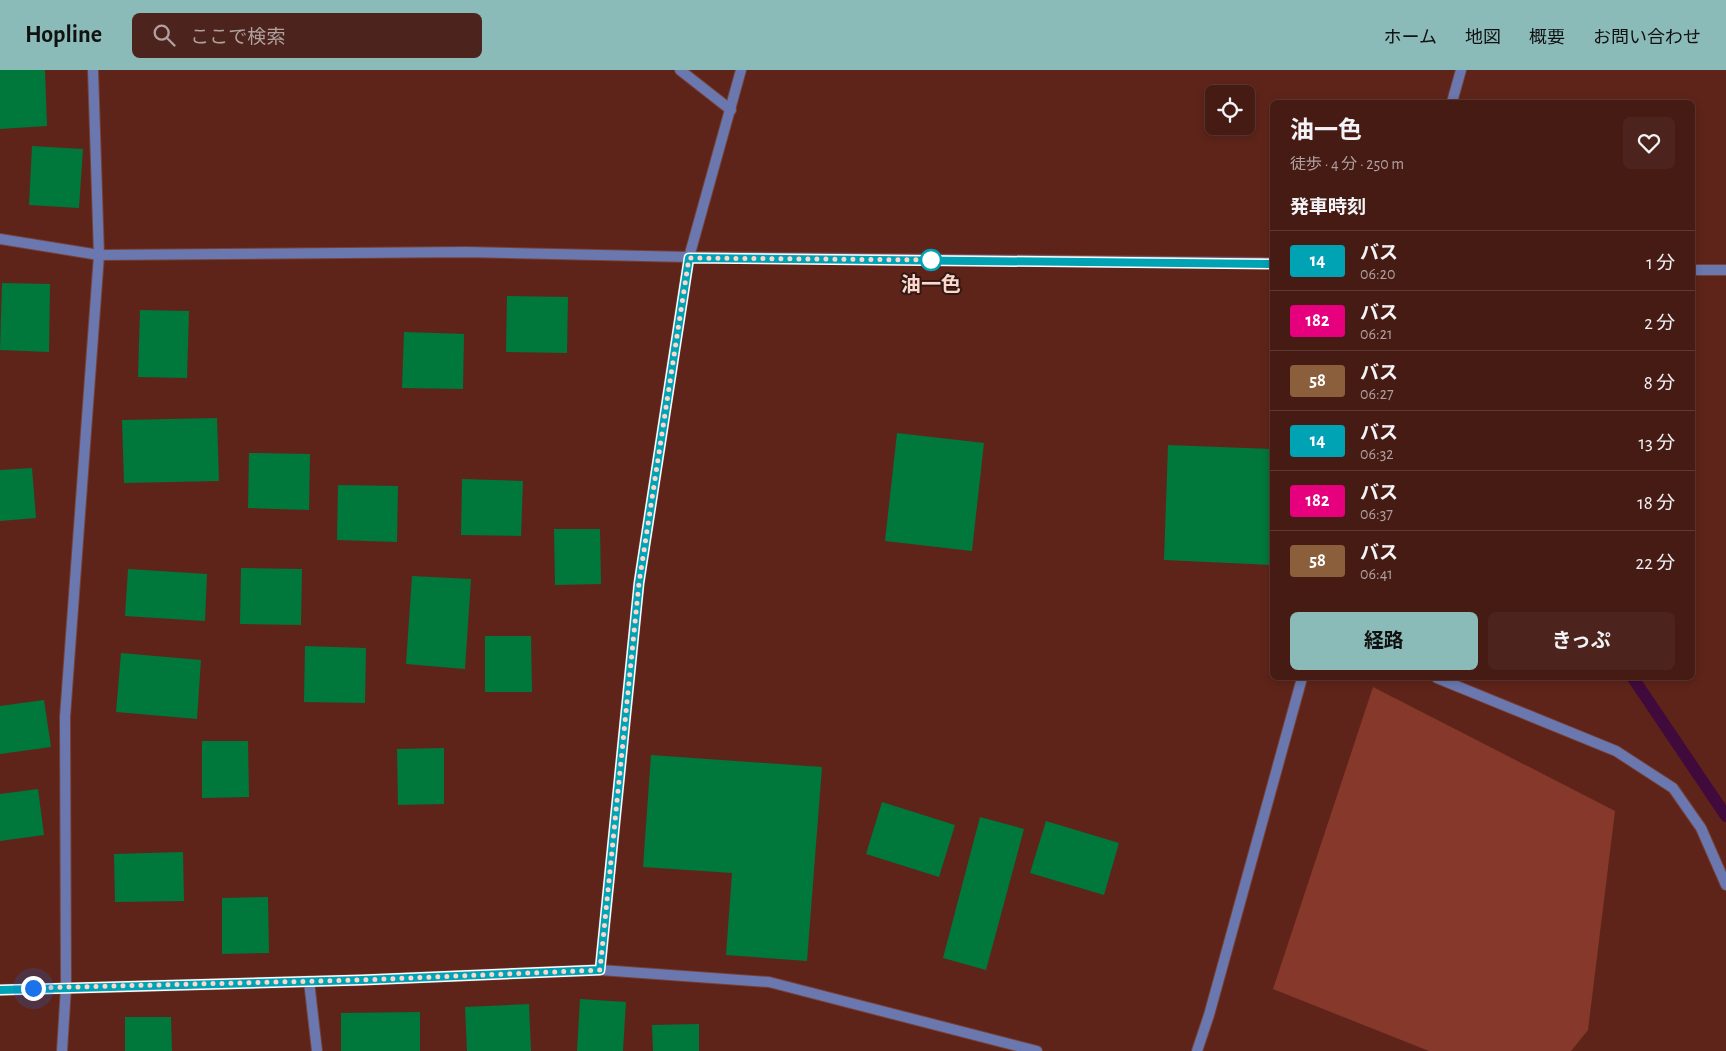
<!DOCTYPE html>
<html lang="ja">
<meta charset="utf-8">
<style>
:root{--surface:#461b14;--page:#4d241d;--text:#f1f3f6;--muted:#b0a1a0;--line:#5e3934;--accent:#8bbbb9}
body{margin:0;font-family:"Alegreya Sans","Noto Sans JP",sans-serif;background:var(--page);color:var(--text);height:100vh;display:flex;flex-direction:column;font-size:19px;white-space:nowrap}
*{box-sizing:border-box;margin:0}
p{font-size:16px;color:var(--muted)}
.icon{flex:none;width:28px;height:28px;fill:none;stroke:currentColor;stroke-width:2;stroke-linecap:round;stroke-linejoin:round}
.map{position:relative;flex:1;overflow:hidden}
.details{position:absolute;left:1270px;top:30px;width:425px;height:580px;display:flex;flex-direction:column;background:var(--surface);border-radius:8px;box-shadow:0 2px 8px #0003,0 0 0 1px var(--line)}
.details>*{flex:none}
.badge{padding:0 10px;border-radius:4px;font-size:18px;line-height:32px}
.controls{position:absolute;left:1205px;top:15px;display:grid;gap:10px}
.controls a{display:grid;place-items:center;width:50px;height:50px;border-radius:8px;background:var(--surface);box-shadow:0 2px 8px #0003,0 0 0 1px var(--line);font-size:25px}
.you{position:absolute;width:25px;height:25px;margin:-12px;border:4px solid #fff;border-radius:50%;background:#1a73e8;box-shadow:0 0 0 8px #1a73e833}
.map>.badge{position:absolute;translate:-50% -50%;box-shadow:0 0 0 2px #fff}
h2{padding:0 20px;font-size:19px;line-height:45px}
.round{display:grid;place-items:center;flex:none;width:52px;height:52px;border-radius:8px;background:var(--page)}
.head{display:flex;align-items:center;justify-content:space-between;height:85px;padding:0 20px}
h1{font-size:24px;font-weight:700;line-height:38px}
.primary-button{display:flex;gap:10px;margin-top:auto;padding:10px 20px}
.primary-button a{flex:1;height:58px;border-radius:8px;background:var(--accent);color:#111;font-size:20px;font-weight:700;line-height:58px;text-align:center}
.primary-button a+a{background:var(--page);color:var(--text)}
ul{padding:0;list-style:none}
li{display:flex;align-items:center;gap:15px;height:60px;padding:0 20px;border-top:1px solid var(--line)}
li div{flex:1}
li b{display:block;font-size:19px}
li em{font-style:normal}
li .badge{min-width:55px;font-weight:700;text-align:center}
header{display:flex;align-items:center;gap:30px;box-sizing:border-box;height:70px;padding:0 25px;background:var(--accent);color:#111}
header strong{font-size:24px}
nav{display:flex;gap:28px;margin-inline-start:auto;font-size:18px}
.search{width:350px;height:45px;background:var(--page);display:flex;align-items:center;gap:12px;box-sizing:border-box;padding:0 18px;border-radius:8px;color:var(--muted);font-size:19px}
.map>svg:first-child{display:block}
</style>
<header>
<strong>Hopline</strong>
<div class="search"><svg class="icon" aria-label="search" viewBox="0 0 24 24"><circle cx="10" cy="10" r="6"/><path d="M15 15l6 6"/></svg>ここで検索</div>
<nav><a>ホーム</a><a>地図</a><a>概要</a><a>お問い合わせ</a></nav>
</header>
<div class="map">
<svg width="1726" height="981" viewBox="0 0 1726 981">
<rect width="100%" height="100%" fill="#5e241a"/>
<!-- green -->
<path fill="#86392b" d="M1373 617 1615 741 1588 960 1571 981H1429L1273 919Z"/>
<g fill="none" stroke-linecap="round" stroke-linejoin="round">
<!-- stream -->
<path stroke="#410a3c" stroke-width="12" d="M1633 608 1726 746"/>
</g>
<!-- building -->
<g fill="#00773b">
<path d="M0 0H45L47 56 0 59Z"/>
<path d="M32 76 83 79 79 138 29 135Z"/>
<path d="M2 213 50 214 49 282 0 280Z"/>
<path d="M507 226 568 227 567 283 506 282Z"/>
<path d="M140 240 189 241 187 308 138 307Z"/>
<path d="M404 262 464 264 463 319 402 318Z"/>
<path d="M217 348 219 411 124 413 122 350Z"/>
<path d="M897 363 984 373 972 481 885 471Z"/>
<path d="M1168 375 1272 379V495L1164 490Z"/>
<path d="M249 383 310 384 309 440 248 438Z"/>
<path d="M32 398 36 448 0 451V400Z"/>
<path d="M462 409 523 411 521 466 461 465Z"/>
<path d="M338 415 398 416 397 472 337 470Z"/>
<path d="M554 459H600L601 514 555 515Z"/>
<path d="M241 498 302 499 301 555 240 554Z"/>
<path d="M128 499 207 504 205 551 125 546Z"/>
<path d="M412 506 471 509 465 599 406 594Z"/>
<path d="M485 566H531L532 622H485Z"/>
<path d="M305 576 366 578 365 633 304 632Z"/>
<path d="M121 583 201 590 197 649 116 642Z"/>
<path d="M44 630 51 677 0 684V636Z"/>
<path d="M202 671H248L249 727 202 728Z"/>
<path d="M444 678V734L398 735 397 679Z"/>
<path d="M651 685 822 697 807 891 726 885 732 803 643 797Z"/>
<path d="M38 719 44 765 0 771V724Z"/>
<path d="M882 732 955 755 939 807 866 784Z"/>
<path d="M980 747 1024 759 986 900 943 888Z"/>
<path d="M1046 751 1119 773 1104 825 1030 803Z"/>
<path d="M183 782 184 831 115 832 114 784Z"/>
<path d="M268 827 269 883 222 884V828Z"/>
<path d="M580 929 626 932 623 981H577Z"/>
<path d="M529 934 531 981H467L465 937Z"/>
<path d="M420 942V981H341V943Z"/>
<path d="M125 947H171L172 981H125Z"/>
<path d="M699 954V981H653L652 955Z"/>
</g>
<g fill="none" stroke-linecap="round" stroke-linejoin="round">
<defs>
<g id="minor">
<path d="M680 0 731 40"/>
<path d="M741 0 689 187 639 513 600 900 769 912 1037 981"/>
<path d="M1452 32 1461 0"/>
<path d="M1437 608 1616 681 1673 718 1701 758 1726 815"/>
<path d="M309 911 317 981"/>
<path d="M0 920 362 910 600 900"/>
<path d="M62 981 66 917 65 647 99 185 93 0"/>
<path d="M1197 981 1209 945 1302 608"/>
</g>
<g id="tertiary">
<path d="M0 169 99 185 466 182 689 187 1272 193"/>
<path d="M1692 200H1726"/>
</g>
</defs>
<!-- minor casing -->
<use href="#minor" stroke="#774137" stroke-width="12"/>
<!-- tertiary casing -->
<use href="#tertiary" stroke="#774137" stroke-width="12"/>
<!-- minor -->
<use href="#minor" stroke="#6a78af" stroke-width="10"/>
<!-- tertiary -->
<use href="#tertiary" stroke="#6a78af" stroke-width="10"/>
</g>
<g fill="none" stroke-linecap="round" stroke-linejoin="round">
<defs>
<path id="line" d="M0 920 362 910 600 900 639 513 689 188 1272 194"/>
</defs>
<!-- line casing -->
<use href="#line" stroke="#fff" stroke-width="11"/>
<!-- line -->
<use href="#line" stroke="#00a3b4" stroke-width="8"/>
<!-- walk -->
<path stroke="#fcd7ce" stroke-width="5" stroke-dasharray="0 9" d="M33 918 362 910 600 900 639 513 689 188 934 190H931"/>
</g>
<!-- markers -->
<circle fill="#fff" stroke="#00a3b4" stroke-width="2.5" cx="931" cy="190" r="10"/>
<g text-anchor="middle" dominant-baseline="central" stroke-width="4" stroke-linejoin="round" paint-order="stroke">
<!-- stop labels -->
<g font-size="20" font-weight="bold" fill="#fcd7ce" stroke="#321813">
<text x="931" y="215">油一色</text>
</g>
</g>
</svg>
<div class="controls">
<a><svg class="icon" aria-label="locate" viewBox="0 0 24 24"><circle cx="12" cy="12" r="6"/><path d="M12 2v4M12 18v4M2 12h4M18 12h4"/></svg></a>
</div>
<div class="you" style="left:33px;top:918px"></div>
<section class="details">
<div class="head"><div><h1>油一色</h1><p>徒歩 · 4 分 · 250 m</p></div><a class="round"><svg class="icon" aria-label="heart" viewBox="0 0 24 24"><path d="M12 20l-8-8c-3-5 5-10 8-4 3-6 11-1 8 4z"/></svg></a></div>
<h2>発車時刻</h2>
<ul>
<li><span class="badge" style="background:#00a3b4;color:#fff">14</span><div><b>バス</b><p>06:20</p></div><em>1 分</em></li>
<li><span class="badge" style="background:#e6007e;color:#fff">182</span><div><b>バス</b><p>06:21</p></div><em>2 分</em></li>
<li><span class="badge" style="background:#8b5e3c;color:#fff">58</span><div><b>バス</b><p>06:27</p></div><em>8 分</em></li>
<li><span class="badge" style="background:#00a3b4;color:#fff">14</span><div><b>バス</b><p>06:32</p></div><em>13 分</em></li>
<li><span class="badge" style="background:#e6007e;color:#fff">182</span><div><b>バス</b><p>06:37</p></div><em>18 分</em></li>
<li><span class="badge" style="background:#8b5e3c;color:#fff">58</span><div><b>バス</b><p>06:41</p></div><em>22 分</em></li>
</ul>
<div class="primary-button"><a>経路</a><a>きっぷ</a></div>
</section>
</div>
